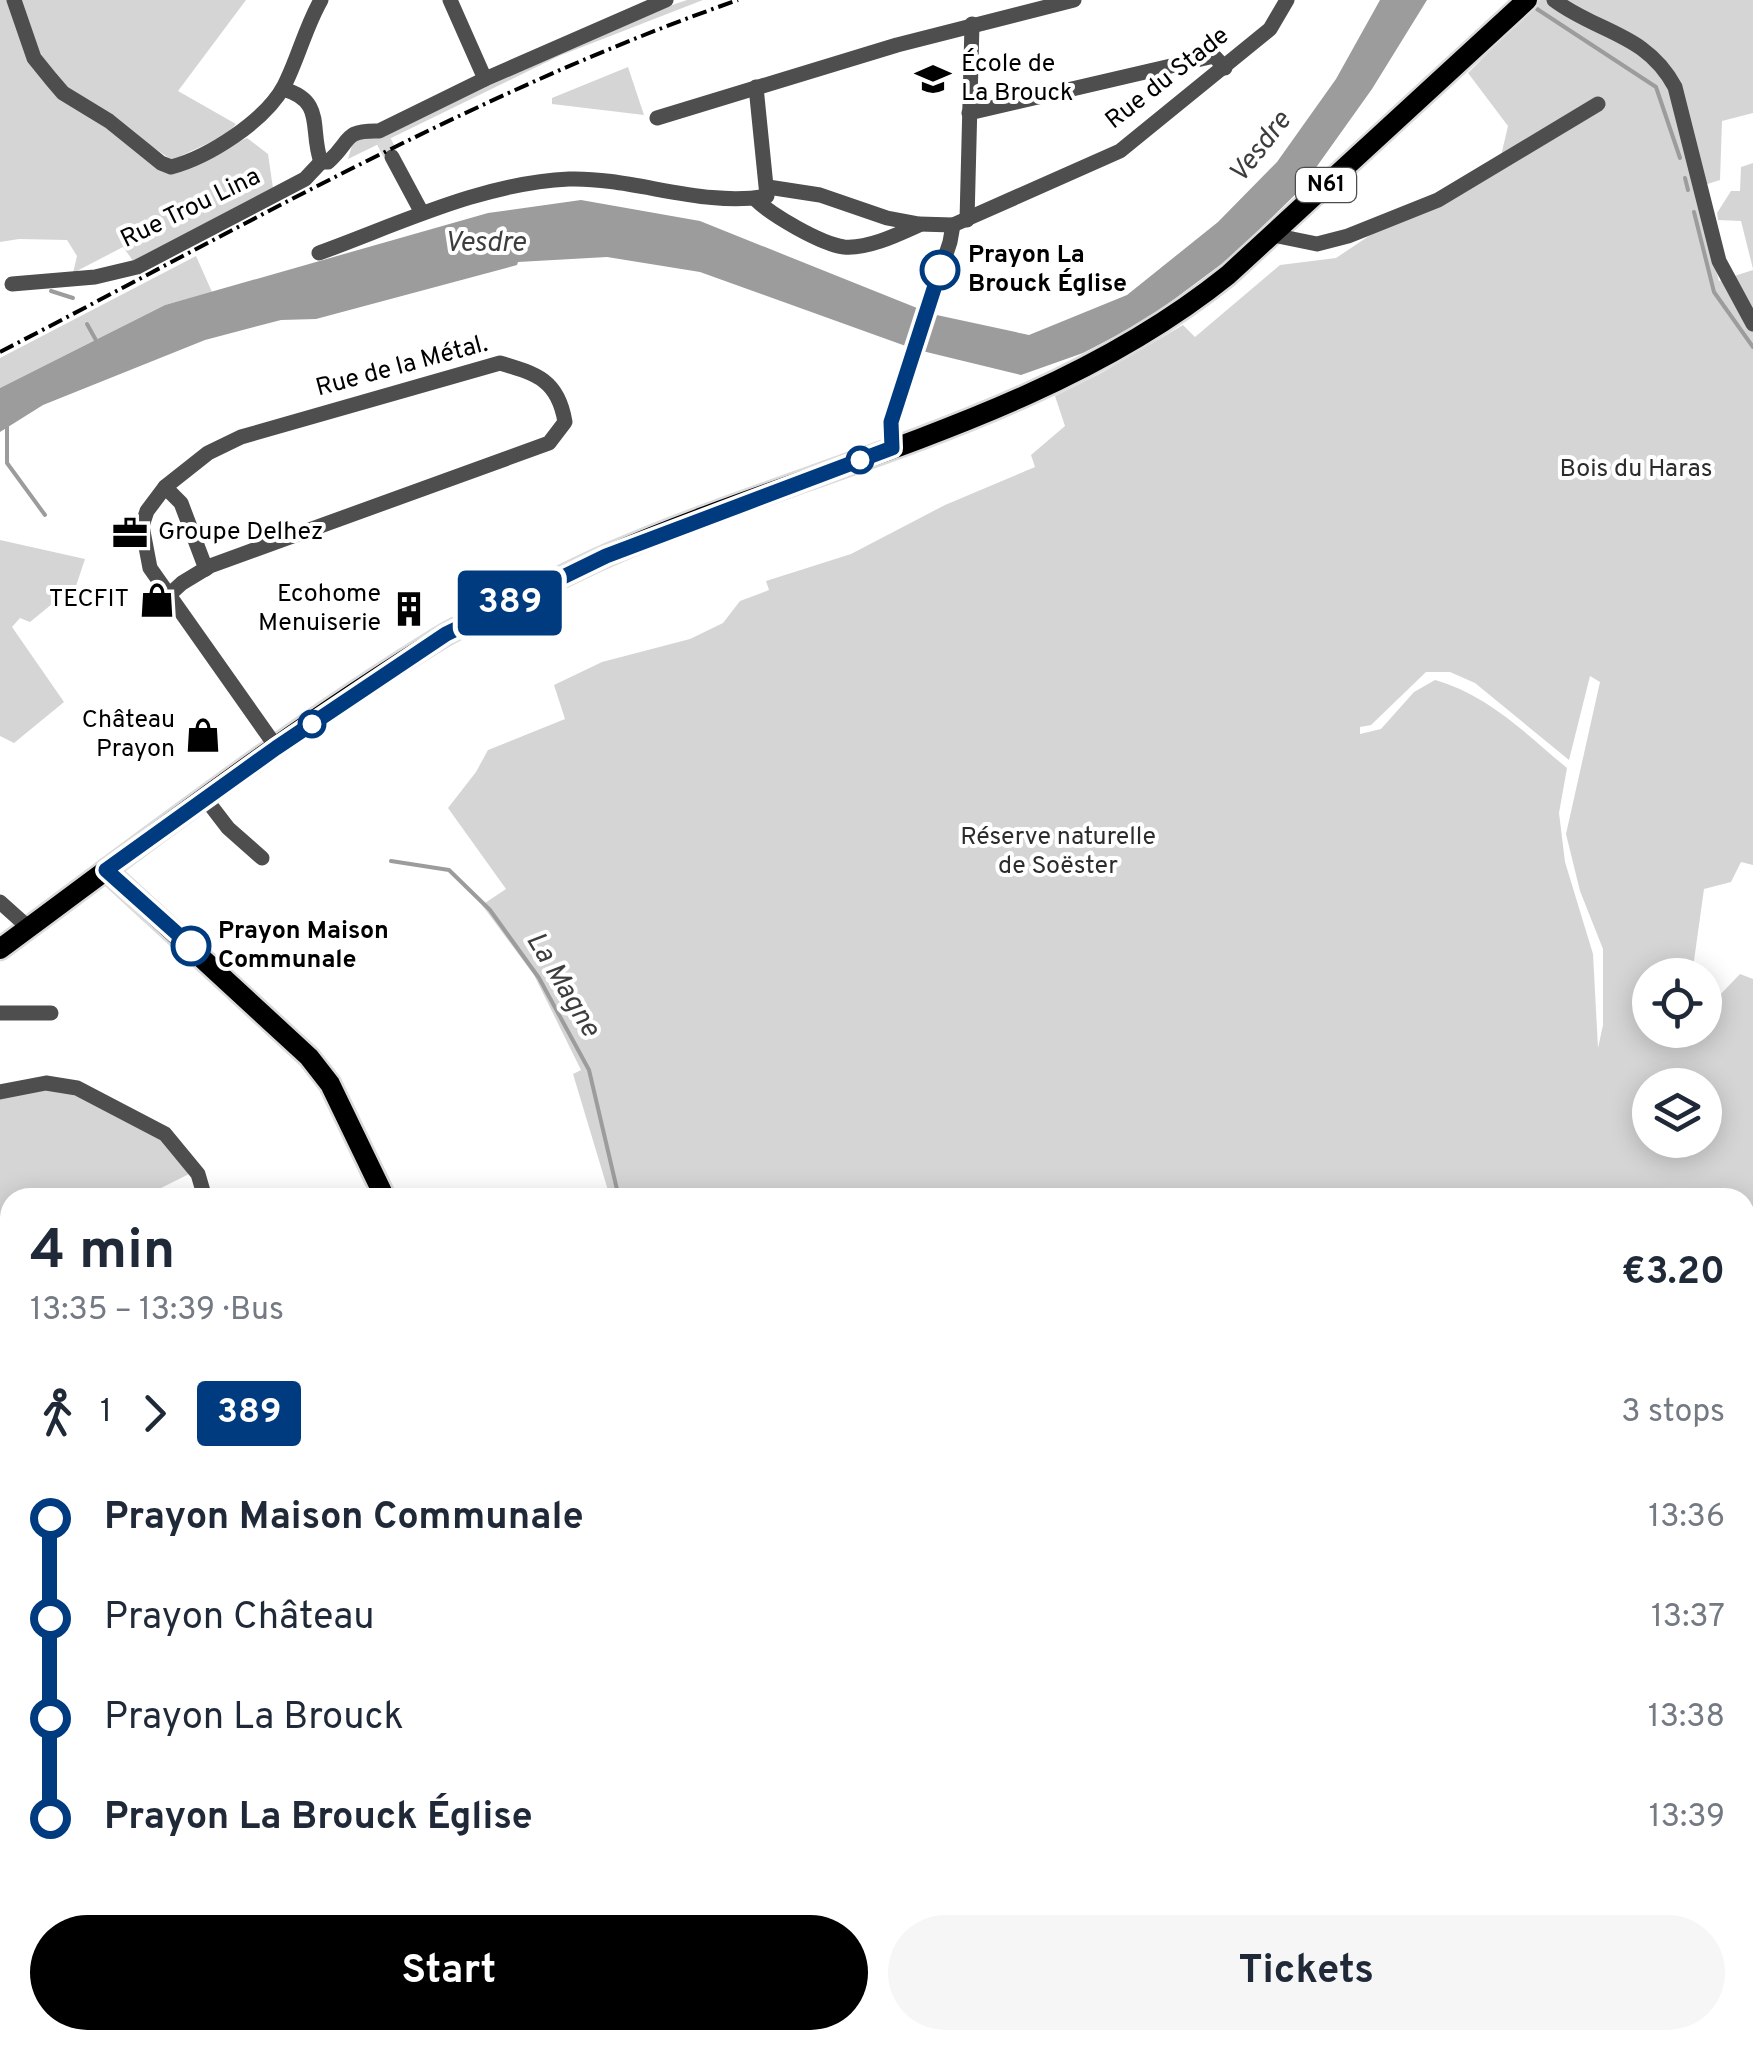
<!DOCTYPE html>
<meta charset="utf-8">
<style>
:root{--surface:#fff;--page:#f6f6f7;--text:#1f2937;--muted:#747a83;--accent:#000}
body{margin:0;font-family:Overpass,sans-serif;background:var(--page);color:var(--text);height:100vh;display:flex;flex-direction:column;font-size:38px;white-space:nowrap}
*{box-sizing:border-box;margin:0}
p{font-size:32px;color:var(--muted)}
.icon{flex:none;width:55px;height:55px;fill:none;stroke:currentColor;stroke-width:2;stroke-linecap:round;stroke-linejoin:round}
.map{position:relative;flex:1;overflow:hidden}
.panel{position:absolute;left:0px;top:1188px;width:1755px;height:862px;display:flex;flex-direction:column;background:var(--surface);border-radius:30px 30px 0 0;box-shadow:0 5px 25px #0003}
.panel>*{flex:none}
.badge{padding:0 20px;border-radius:8px;font-size:35px;line-height:65px}
.buttons{position:absolute;left:1632px;top:958px;display:grid;gap:20px}
.buttons a{display:grid;place-items:center;width:90px;height:90px;border-radius:50%;background:var(--surface);box-shadow:0 5px 25px #0003;font-size:50px}
.map>.badge{position:absolute;translate:-50% -50%;box-shadow:0 0 0 5px #fff}
.legs{display:flex;align-items:center;gap:15px;height:110px;padding:0 30px;font-size:32px}
.legs p{margin-inline-start:auto}
.overview{display:flex;align-items:center;justify-content:space-between;height:170px;padding:0 30px}
h1{font-size:55px;font-weight:700;line-height:75px}
.button{display:flex;gap:20px;margin-top:auto;padding:20px 30px}
.button a{flex:1;height:115px;border-radius:60px;background:var(--accent);color:#fff;font-size:40px;font-weight:700;line-height:115px;text-align:center}
.button a+a{background:var(--page);color:var(--text)}
ul{padding:0 30px;list-style:none}
li{display:flex;align-items:center;gap:35px;height:100px;font-size:38px}
li i{display:grid;place-items:center;width:15px;height:100%;margin:0 12px;background:currentColor}
li i::after{content:'';width:25px;height:25px;margin:-12px;border:8px solid;border-radius:50%;background:var(--surface)}
li p{margin-inline-start:auto}
li:first-child i{background:linear-gradient(#0000 50%,currentColor 0)}
li:last-child i{background:linear-gradient(currentColor 50%,#0000 0)}
.map>svg:first-child{display:block}
</style>
<div class="map">
<svg width="1753" height="2049" viewBox="0 0 1753 2049">
<rect width="100%" height="100%" fill="#fff"/>
<!-- green -->
<g fill="#d5d5d5" fill-rule="evenodd">
<path d="M0 0H246L178 91 236 124 226 135 172 160 139 138 114 130 166 173 247 138 268 154 274 195 139 269 123 247 73 273 77 256 67 240 19 239 0 242Z"/>
<path d="M687 0H703L559 56 348 159 353 142 651 12Z"/>
<path d="M1540 0H1753V113L1722 121 1720 180 1695 188 1719 281 1753 270V865L1741 862 1731 882 1704 889 1692 975H1650V1030H1705V997L1715 1000 1740 974 1753 979V2049H1225L1224 2044 1208 2045 1206 2040H1745V1394L1748 1395 1751 1382 1745 1377V1198L610 1197 573 1074 581 1070 534 975 482 905 506 889 448 808 476 772 488 750 565 719 554 685 602 662 690 639 723 623 740 601 769 590 766 581 851 554 945 505 1035 467 1031 455 1065 426 1055 396 1101 373 1183 325 1195 337 1280 265 1336 258 1381 228 1500 160 1508 126 1468 73ZM1426 672H1450L1475 683 1569 760 1590 676 1600 682 1566 834 1580 891 1603 949V1025L1598 1048 1593 954 1565 862 1559 813 1567 768C1525 733 1488 695 1435 680L1414 692 1381 729 1360 734V727L1371 725ZM1650 1085H1705V1140H1650Z"/>
<path d="M628 67 644 115 552 104V98Z"/>
<path d="M1753 163V269L1741 221 1718 220 1717 213 1731 191H1740L1741 167Z"/>
<path d="M196 256 212 292 165 305 0 388V358Z"/>
<path d="M0 540 85 559 71 601 63 595 30 622 20 618 12 627 64 702 14 743 0 736Z"/>
<path d="M46 1089 78 1095 159 1137 191 1173 153 1192 152 1197 10 1198V1337L0 1323V1098Z"/>
<path d="M0 1348 10 1371V2040H1036L1039 2049H0Z"/>
</g>
<!-- water -->
<path fill="#9c9c9c" d="M1380 0H1427L1372 89 1300 190 1231 257 1145 321 1083 353 1021 375 914 349 700 272 607 257 518 262 517 265 316 319 281 320 205 340 43 405 0 432V388L165 305 488 213 581 200 700 221 932 314 1029 335 1127 295 1218 222 1277 162 1336 79Z"/>
<g fill="none" stroke-linecap="round" stroke-linejoin="round">
<!-- stream -->
<g stroke="#9c9c9c" stroke-width="4">
<path d="M1537 9 1656 87 1680 158"/>
<path d="M1685 178 1688 190"/>
<path d="M1694 212 1714 292 1753 347"/>
<path d="M51 291 73 298"/>
<path d="M87 324 97 342"/>
<path d="M7 427V463L45 515"/>
<path d="M391 861 449 870 490 910 539 978 589 1070 619 1198"/>
<path d="M1123 2049 1124 2040"/>
</g>
<!-- minor-tunnel -->
<path stroke="#d9d9d9" stroke-width="15" stroke-dasharray="15 8" stroke-linecap="butt" d="M383 140 392 157"/>
<defs>
<g id="major">
<path d="M106 870 309 1057 330 1084 385 1198"/>
<path d="M0 949C145 842 289 730 443 636 465 623 489 614 511 603 542 587 574 570 606 556 814 465 1048 420 1228 275L1527 0"/>
<path d="M1155 2040 1157 2049"/>
</g>
</defs>
<!-- major casing -->
<use href="#major" stroke="#dbdbdb" stroke-width="25"/>
<!-- minor -->
<g stroke="#4e4e4e" stroke-width="15">
<path d="M14 0 34 58 51 79 63 93 109 121 161 163 171 167C209 157 265 121 284 86 298 59 305 28 321 0"/>
<path d="M450 0 485 79"/>
<path d="M1554 0C1598 33 1646 33 1675 87L1719 261 1753 324"/>
<path d="M283 89C326 101 309 129 321 162"/>
<path d="M969 113 1214 56 1225 68"/>
<path d="M657 118 897 45 1074 0"/>
<path d="M392 157 422 213"/>
<path d="M321 162H328C352 141 342 130 379 131L485 79 666 0"/>
<path d="M768 187 820 195 887 218 919 224 953 225 1120 151 1270 29 1287 0"/>
<path d="M755 199C771 215 821 244 844 247 868 249 897 235 919 225"/>
<path d="M967 220 972 24"/>
<path d="M1273 235 1317 244 1348 236 1438 200 1598 104"/>
<path d="M319 253C399 224 482 183 569 179 632 177 705 208 767 196L756 87"/>
<path d="M12 284 95 277 137 267 305 179 321 162"/>
<path d="M892 448 891 422 950 242 953 225"/>
<path d="M165 487 181 503 206 569"/>
<path d="M170 594 182 583 210 566 549 443 565 422C558 380 537 374 500 363L241 437 208 453 165 487 147 511 142 526 150 568 277 748"/>
<path d="M205 798 228 828 262 858"/>
<path d="M0 902 29 928"/>
<path d="M0 1013H51"/>
<path d="M0 1092 46 1083 77 1088 165 1134 198 1174 205 1198"/>
<path d="M0 1331 10 1356"/>
<path d="M1203 2040 1206 2049"/>
</g>
<!-- major -->
<use href="#major" stroke="#000" stroke-width="20"/>
<!-- rail -->
<path stroke="#000" stroke-width="4" stroke-dasharray="15 5 2.5 5" stroke-linecap="butt" d="M0 352C242 227 480 90 738 0"/>
</g>
<g fill="none" stroke-linecap="round" stroke-linejoin="round">
<defs>
<path id="line-1" d="M191 946 106 870 276 748 446 634 606 556 892 448 891 422 940 270"/>
</defs>
<!-- line-1 casing -->
<use href="#line-1" stroke="#fff" stroke-width="22"/>
<!-- line-1 -->
<use href="#line-1" stroke="#003b80" stroke-width="15"/>
</g>
<!-- icons -->
<defs>
<symbol id="school-bare" viewBox="-9 -9 18 18"><path d="M0-5L7-2L0 1L-7-2ZM-4 1L0 2.5L4 1V4Q0 6-4 4Z" fill="#000" stroke="#fff" stroke-width="2.5" paint-order="stroke"/></symbol>
<symbol id="office-bare" viewBox="-9 -9 18 18"><path d="M-6-3h4V-5.5h4V-3h4V5H-6ZM-1-4.5V-3h2v-1.5ZM-6 0V1H6V0Z" fill="#000" stroke="#fff" stroke-width="2.5" paint-order="stroke"/></symbol>
<symbol id="shop-bare" viewBox="-9 -9 18 18"><path d="M-5-2.5h2.3a2.7 3.5 0 0 1 5.4 0H5L5.5 6h-11ZM-1.5-2.5h3a1.5 2.3 0 0 0-3 0Z" fill="#000" stroke="#fff" stroke-width="2.5" paint-order="stroke"/></symbol>
<symbol id="building-bare" viewBox="-9 -9 18 18"><path d="M-4-6H4V6H1V3H-1V6H-4ZM-2.5-4.3h1.7v1.8h-1.7ZM.8-4.3h1.7v1.8H.8ZM-2.5-1h1.7V.8h-1.7ZM.8-1h1.7V.8H.8Z" fill="#000" stroke="#fff" stroke-width="2.5" paint-order="stroke"/></symbol>
</defs>
<g fill-rule="evenodd">
<use href="#school-bare" x="908" y="54" width="50" height="50"/>
<use href="#office-bare" x="105" y="508" width="50" height="50"/>
<use href="#shop-bare" x="132" y="575" width="50" height="50"/>
<use href="#building-bare" x="384" y="584" width="50" height="50"/>
<use href="#shop-bare" x="178" y="710" width="50" height="50"/>
</g>
<!-- markers -->
<g fill="#fff" stroke="#003b80" stroke-width="5">
<circle cx="940" cy="270" r="18"/>
<circle cx="860" cy="460" r="12"/>
<circle cx="312" cy="724" r="12"/>
<circle cx="191" cy="946" r="18"/>
</g>
<g text-anchor="middle" dominant-baseline="central" stroke-width="8" stroke-linejoin="round" paint-order="stroke">
<!-- shield labels -->
<rect fill="#fff" stroke="#4c4c4c" stroke-width="2.5" x="1296" y="168" width="60" height="34" rx="8"/>
<g font-size="22" font-weight="bold" fill="#000">
<text x="1326" y="185">N61</text>
</g>
<!-- poi labels -->
<g font-size="25" fill="#000" stroke="#fff" text-anchor="end">
<text x="961" y="65" text-anchor="start">École de<tspan x="961" dy="29">La Brouck</tspan></text>
<text x="158" y="533" text-anchor="start">Groupe Delhez</text>
<text x="381" y="595">Ecohome<tspan x="381" dy="29">Menuiserie</tspan></text>
<text x="129" y="600">TECFIT</text>
<text x="175" y="721">Château<tspan x="175" dy="29">Prayon</tspan></text>
</g>
<!-- street labels -->
<g font-size="25" fill="#000" stroke="#fff">
<text transform="translate(1168 79) rotate(-38)">Rue du Stade</text>
<text transform="translate(191 209) rotate(-26)">Rue Trou Lina</text>
<text transform="translate(402 367) rotate(-15)">Rue de la Métal.</text>
</g>
<!-- stop labels -->
<g font-size="25" font-weight="bold" fill="#000" stroke="#fff" text-anchor="start">
<text x="968" y="256">Prayon La<tspan x="968" dy="29">Brouck Église</tspan></text>
<text x="218" y="932">Prayon Maison<tspan x="218" dy="29">Communale</tspan></text>
</g>
<!-- park labels -->
<g font-size="25" fill="#2c2c2c" stroke="#fff">
<text x="1636" y="470">Bois du Haras</text>
<text x="1058" y="838">Réserve naturelle<tspan x="1058" dy="29">de Soëster</tspan></text>
</g>
<!-- water labels -->
<g font-size="28" font-style="italic" fill="#3d3d3d" stroke="#fff">
<text transform="translate(1261 148) rotate(-52)">Vesdre</text>
<text x="485" y="244">Vesdre</text>
<text transform="translate(562 985) rotate(59)">La Magne</text>
</g>
</g>
</svg>
<div class="buttons">
<a><svg class="icon" aria-label="locate" viewBox="0 0 24 24"><circle cx="12" cy="12" r="6"/><path d="M12 2v4M12 18v4M2 12h4M18 12h4"/></svg></a>
<a><svg class="icon" aria-label="layers" viewBox="0 0 24 24"><path d="M12 4l9 5-9 5-9-5zM3 14l9 5 9-5"/></svg></a>
</div>
<b class="badge" style="left:510px;top:603px;background:#003b80;color:#fff">389</b>
<section class="panel">
<div class="overview"><div><h1>4 min</h1><p>13:35 – 13:39 · Bus</p></div><b>€3.20</b></div>
<div class="legs"><svg class="icon" aria-label="walk" viewBox="0 0 24 24"><circle cx="13" cy="4" r="2"/><path d="M13 8l-2 6 4 7M11 14l-3 7M7 12l3-4h3l4 4"/></svg>1<svg class="icon" aria-label="forward" viewBox="0 0 24 24"><path d="M9 5l7 7-7 7"/></svg><b class="badge" style="background:#003b80;color:#fff">389</b><p>3 stops</p></div>
<ul>
<li><i style="color:#003b80"></i><b>Prayon Maison Communale</b><p>13:36</p></li>
<li><i style="color:#003b80"></i><span>Prayon Château</span><p>13:37</p></li>
<li><i style="color:#003b80"></i><span>Prayon La Brouck</span><p>13:38</p></li>
<li><i style="color:#003b80"></i><b>Prayon La Brouck Église</b><p>13:39</p></li>
</ul>
<div class="button"><a>Start</a><a>Tickets</a></div>
</section>
</div>
